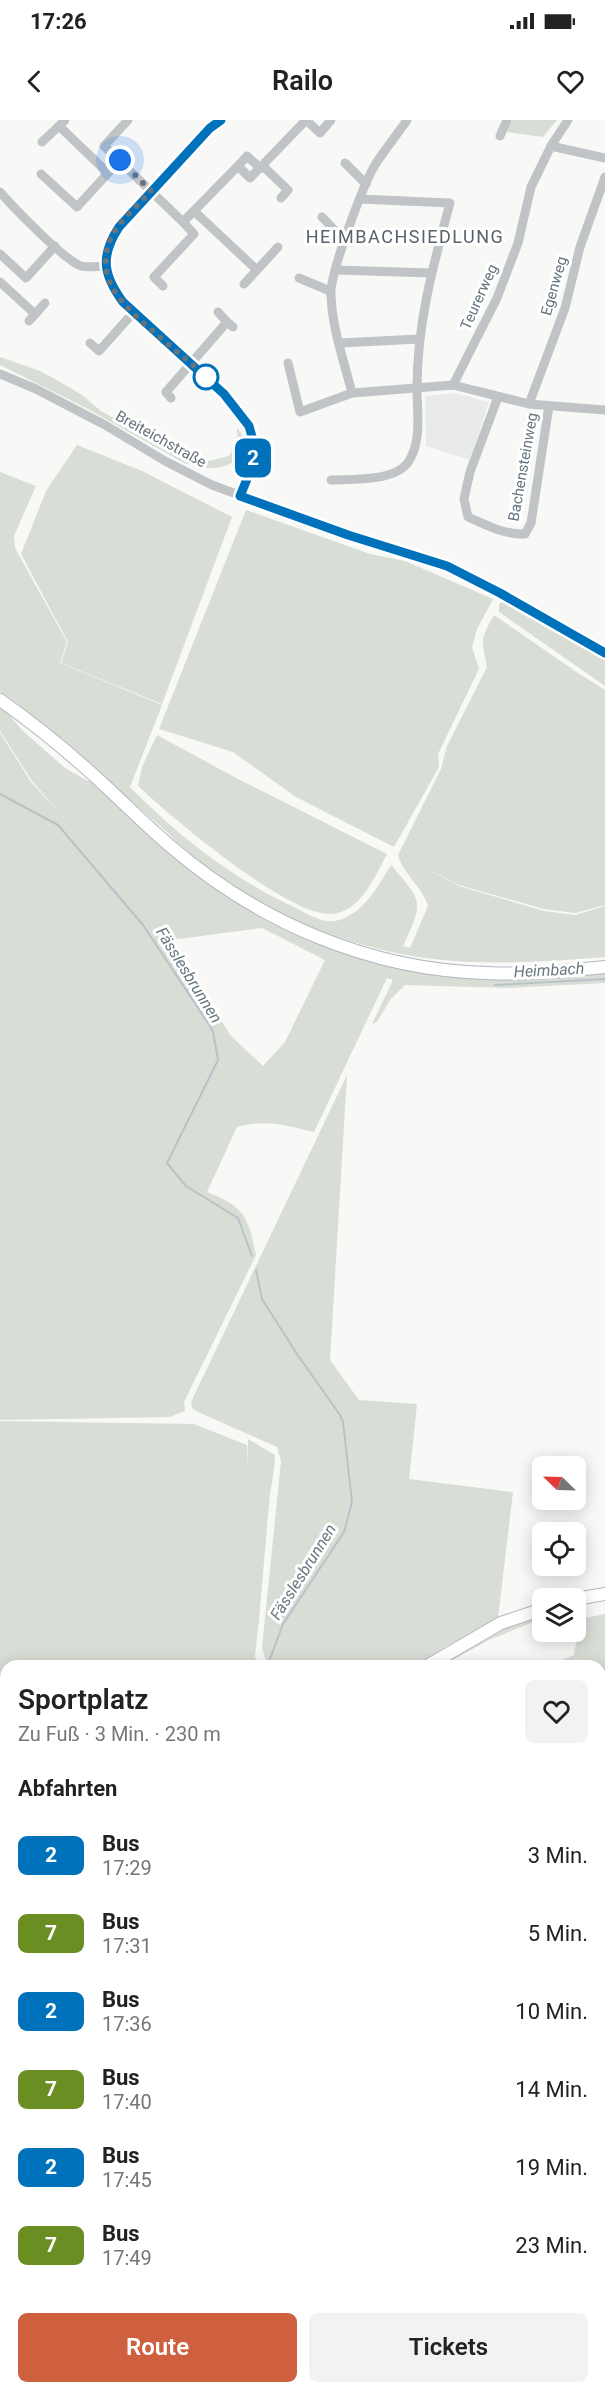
<!DOCTYPE html>
<html lang="de">
<meta charset="utf-8">
<style>
:root{--surface:#fff;--page:#f2f2f2;--text:#222;--muted:#767676;--accent:#cf603f}
body{margin:0;font-family:Roboto,sans-serif;background:var(--page);color:var(--text);height:100vh;display:flex;flex-direction:column;font-size:22px;white-space:nowrap}
*{box-sizing:border-box;margin:0}
p{font-size:20px;color:var(--muted)}
.icon{flex:none;width:33px;height:33px;fill:none;stroke:currentColor;stroke-width:2;stroke-linecap:round;stroke-linejoin:round}
.map{position:relative;flex:1;overflow:hidden}
.sheet{position:absolute;left:0px;top:1540px;width:606px;height:734px;display:flex;flex-direction:column;background:var(--surface);border-radius:18px 18px 0 0;box-shadow:0 3px 15px #0003}
.sheet>*{flex:none}
.badge{padding:0 12px;border-radius:9px;font-size:21px;line-height:39px}
.needle{width:39px;rotate:293deg}
.tools{position:absolute;left:532px;top:1336px;display:grid;gap:12px}
.tools a{display:grid;place-items:center;width:54px;height:54px;border-radius:9px;background:var(--surface);box-shadow:0 3px 15px #0003;font-size:30px}
.you{position:absolute;width:30px;height:30px;margin:-15px;border:4px solid #fff;border-radius:50%;background:#1a73e8;box-shadow:0 0 0 9px #1a73e833}
.map>.badge{position:absolute;translate:-50% -50%;box-shadow:0 0 0 3px #fff}
h2{padding:0 18px;font-size:22px;line-height:54px}
.round{display:grid;place-items:center;flex:none;width:63px;height:63px;border-radius:9px;background:var(--page)}
.head{display:flex;align-items:center;justify-content:space-between;height:102px;padding:0 18px}
h1{font-size:28px;font-weight:600;line-height:45px}
.cta{display:flex;gap:12px;margin-top:auto;padding:12px 18px}
.cta a{flex:1;height:69px;border-radius:9px;background:var(--accent);color:#fff;font-size:24px;font-weight:600;line-height:69px;text-align:center}
.cta a+a{background:var(--page);color:var(--text)}
ul{padding:0;list-style:none}
li{display:flex;align-items:center;gap:18px;height:78px;padding:0 18px}
li div{flex:1}
li b{display:block;font-size:22px}
li em{font-style:normal}
li .badge{min-width:66px;font-weight:700;text-align:center}
.status{display:flex;justify-content:space-between;align-items:center;height:42px;padding:0 30px;background:var(--surface);direction:ltr}
.status svg{height:16px;fill:currentColor}
header{display:flex;justify-content:space-between;align-items:center;height:78px;padding:0 18px;background:var(--surface);font-size:27px;font-weight:600}
.map>svg:first-child{display:block}
</style>
<div class="status"><b>17:26</b><svg viewBox="0 0 49 12"><path d="M0 12V9h3v3zM5 12V6h3v6zM10 12V3h3v9zM15 12V0h3v12zM26 1h20v11H26zM47 4h2v5h-2z"/></svg></div>
<header><svg class="icon" aria-label="back" viewBox="0 0 24 24"><path d="M15 5l-7 7 7 7"/></svg>Railo<svg class="icon" aria-label="heart" viewBox="0 0 24 24"><path d="M12 20l-8-8c-3-5 5-10 8-4 3-6 11-1 8 4z"/></svg></header>
<div class="map">
<svg width="605" height="2273" viewBox="0 0 605 2273">
<rect width="100%" height="100%" fill="#f8f8f6"/>
<!-- built -->
<g fill="#e9eaea">
<path d="M456 273 489 282 470 340 426 326 425 276Z"/>
<path d="M0 1837 6 1845V1901L0 1903Z"/>
</g>
<!-- green -->
<g fill="#d8ddd6" fill-rule="evenodd">
<path d="M512 0H557L543 17 506 12Z"/>
<path d="M0 237 40 251 55 259 82 275 101 291 171 330 194 340 209 341 229 336 238 322 237 308C239 311 244 316 245 320 251 337 226 348 213 348 203 349 194 346 184 343L86 288 0 245Z"/>
<path d="M77 325 142 351 232 397 162 584 61 543 68 522 21 434 46 371Z"/>
<path d="M0 352 36 366 14 416 15 428 67 522 60 543 162 585 130 667C178 716 233 759 296 788 308 794 324 805 339 800 364 793 378 766 391 745 423 783 424 780 403 826L410 828 428 786C422 766 403 754 398 735L441 649 447 626 487 547C482 518 479 522 494 495L578 553 605 570V785L575 793 544 789 459 765 418 744 459 766 544 791 575 795 605 786V837C531 843 456 848 383 830 318 815 252 783 200 742 183 729 169 713 152 699 107 661 62 623 18 584L0 572Z"/>
<path d="M246 390 370 434 405 441 493 479 477 509 472 527 479 549 438 634 439 647 394 727 296 677 233 632 159 609Z"/>
<path d="M502 481 508 482 605 538V566L499 492V485Z"/>
<path d="M0 584 22 610 65 648 88 661 90 660 204 759 392 845 605 853V863L506 868 405 865 390 880 377 902 372 904 393 860 387 858 314 1012C285 1005 267 999 237 1007L207 1072C245 1087 248 1096 256 1135L184 1282 185 1291 169 1297 0 1300V613L31 662 65 699 32 661 0 611ZM262 808 325 840 285 922 263 946 231 916 171 820Z"/>
<path d="M157 615 236 658 387 734C375 756 360 794 330 794 287 795 171 697 138 666L142 647Z"/>
<path d="M347 955 330 1240 359 1280 417 1284 409 1359 513 1372 498 1498 442 1529 417 1546H291L266 1541 262 1528 281 1341 277 1327 198 1292 192 1288 191 1282Z"/>
<path d="M0 1301 194 1304 247 1325V1349L248 1319 275 1335C275 1352 270 1368 269 1385 264 1436 261 1487 255 1537L260 1546H6V1820L0 1824Z"/>
<path d="M543 1491V1498L489 1520 442 1546H432L493 1511Z"/>
<path d="M605 1494V1890L600 1904V1546H548L574 1535 580 1499Z"/>
<path d="M6 1902V1942L0 1944V1903Z"/>
<path d="M605 1902V2006H600V1916Z"/>
<path d="M600 2011H605V2273H580L581 2268H600Z"/>
<path d="M0 2105 6 2107V2268H110L99 2273H0Z"/>
<path d="M112 2268H575V2273H102Z"/>
</g>
<g fill="none" stroke-linecap="round" stroke-linejoin="round">
<!-- stream -->
<g stroke="#b9c3c7" stroke-width="2">
<path d="M0 674 58 705 143 805 210 906 213 912 218 940 167 1043 186 1066 238 1098 252 1136"/>
<path d="M495 865 605 859"/>
<path d="M256 1150 262 1179 297 1234 340 1295 343 1302 352 1382 344 1412 283 1504 270 1539"/>
</g>
<defs>
<g id="secondary">
<path d="M0 580C31 602 61 626 89 651 116 675 141 701 169 725 258 802 369 850 487 853 526 855 566 851 605 847"/>
<path d="M576 1479 605 1474"/>
<path d="M427 1546 501 1503 543 1489"/>
<path d="M0 1833 6 1832"/>
</g>
</defs>
<!-- secondary casing -->
<use href="#secondary" stroke="#b3b8bc" stroke-width="14"/>
<!-- street -->
<g stroke="#c0c4c7" stroke-width="9">
<path d="M65 0 59 6 108 53"/>
<path d="M128 0 104 26 183 102"/>
<path d="M221 0 210 8 119 107C100 136 103 155 123 182L224 274 249 306 253 324 252 347 240 376"/>
<path d="M500 16 507 0"/>
<path d="M42 22 59 6"/>
<path d="M551 26 605 38"/>
<path d="M345 43 366 64"/>
<path d="M238 46 247 36 260 48H265L288 70 281 78"/>
<path d="M41 54 77 87 120 40"/>
<path d="M0 72C13 87 64 140 81 146 88 148 98 146 105 146"/>
<path d="M194 91 257 150 244 164"/>
<path d="M322 97 345 121"/>
<path d="M0 134 26 158 55 126"/>
<path d="M257 150 278 127"/>
<path d="M336 150 431 153"/>
<path d="M299 158 330 171"/>
<path d="M0 162 35 194"/>
<path d="M163 166 154 157 194 114 183 102 238 46 250 58 306 0 320 13 331 0"/>
<path d="M218 192 227 202"/>
<path d="M29 201 45 183"/>
<path d="M90 223 99 231 133 193"/>
<path d="M340 223 419 219"/>
<path d="M288 243 300 292 352 273 453 265 529 284 605 290"/>
<path d="M0 254 36 269 105 305 165 341 212 365 348 415 447 446 499 473 605 533"/>
<path d="M453 265 497 178 518 123 531 67 551 26 568 0"/>
<path d="M352 273C344 241 332 208 331 175 329 155 364 63 375 45 385 29 397 15 407 0"/>
<path d="M498 277 470 352 464 379 468 397C486 405 505 415 525 414L531 403 549 286"/>
<path d="M171 278 166 272 227 202 233 207"/>
<path d="M529 284 565 188 580 127 605 57"/>
<path d="M331 360C352 359 396 362 409 341 422 320 417 292 417 269 417 203 433 146 450 83L360 79"/>
</g>
<!-- secondary -->
<use href="#secondary" stroke="#fff" stroke-width="12"/>
</g>
<g fill="none" stroke-linecap="round" stroke-linejoin="round">
<defs>
<path id="line" d="M221 0 210 8 119 107C100 136 103 155 123 182L224 274 249 306 254 324 252 347 240 376 348 415 447 446 500 473 605 533"/>
</defs>
<!-- line casing -->
<use href="#line" stroke="#fff" stroke-width="14"/>
<!-- line -->
<use href="#line" stroke="#0072bc" stroke-width="9"/>
<!-- walk -->
<path stroke="#66747e" stroke-width="6" stroke-dasharray="0 10.8" d="M120 40 151 71C138 86 118 101 110 120 104 135 104 154 113 169 131 198 180 232 206 257"/>
</g>
<!-- markers -->
<circle fill="#fff" stroke="#0072bc" stroke-width="3" cx="206" cy="257" r="12"/>
<g text-anchor="middle" dominant-baseline="central" stroke-width="6" stroke-linejoin="round" paint-order="stroke">
<!-- street labels -->
<g font-size="15" fill="#66747e" stroke="#fff">
<text transform="translate(554 166) rotate(-74)">Egenweg</text>
<text transform="translate(479 177) rotate(-66)">Teurerweg</text>
<text transform="translate(161 319) rotate(29)">Breiteichstraße</text>
<text transform="translate(523 347) rotate(-80)">Bachensteinweg</text>
</g>
<!-- water labels -->
<g font-size="16" font-style="italic" fill="#67787f" stroke="#fff">
<text transform="translate(549 850) rotate(-3)">Heimbach</text>
<text transform="translate(189 855) rotate(58)">Fässlesbrunnen</text>
<text transform="translate(303 1452) rotate(-58)">Fässlesbrunnen</text>
</g>
<!-- quarter labels -->
<g font-size="18" letter-spacing="1.5" fill="#58626a" stroke="#fff">
<text x="405" y="116">HEIMBACHSIEDLUNG</text>
</g>
</g>
</svg>
<div class="tools">
<a><svg class="needle" viewBox="-14 -14 28 28"><path d="M0-13l5 13h-10z" fill="#e53935"/><path d="M0 13l5-13h-10z" fill="#767676"/></svg></a>
<a><svg class="icon" aria-label="locate" viewBox="0 0 24 24"><circle cx="12" cy="12" r="6"/><path d="M12 2v4M12 18v4M2 12h4M18 12h4"/></svg></a>
<a><svg class="icon" aria-label="layers" viewBox="0 0 24 24"><path d="M12 4l9 5-9 5-9-5zM3 14l9 5 9-5"/></svg></a>
</div>
<div class="you" style="left:120px;top:40px"></div>
<b class="badge" style="left:253px;top:338px;background:#0072bc;color:#fff">2</b>
<section class="sheet">
<div class="head"><div><h1>Sportplatz</h1><p>Zu Fuß · 3 Min. · 230 m</p></div><a class="round"><svg class="icon" aria-label="heart" viewBox="0 0 24 24"><path d="M12 20l-8-8c-3-5 5-10 8-4 3-6 11-1 8 4z"/></svg></a></div>
<h2>Abfahrten</h2>
<ul>
<li><span class="badge" style="background:#0072bc;color:#fff">2</span><div><b>Bus</b><p>17:29</p></div><em>3 Min.</em></li>
<li><span class="badge" style="background:#6b8e23;color:#fff">7</span><div><b>Bus</b><p>17:31</p></div><em>5 Min.</em></li>
<li><span class="badge" style="background:#0072bc;color:#fff">2</span><div><b>Bus</b><p>17:36</p></div><em>10 Min.</em></li>
<li><span class="badge" style="background:#6b8e23;color:#fff">7</span><div><b>Bus</b><p>17:40</p></div><em>14 Min.</em></li>
<li><span class="badge" style="background:#0072bc;color:#fff">2</span><div><b>Bus</b><p>17:45</p></div><em>19 Min.</em></li>
<li><span class="badge" style="background:#6b8e23;color:#fff">7</span><div><b>Bus</b><p>17:49</p></div><em>23 Min.</em></li>
</ul>
<div class="cta"><a>Route</a><a>Tickets</a></div>
</section>
</div>
